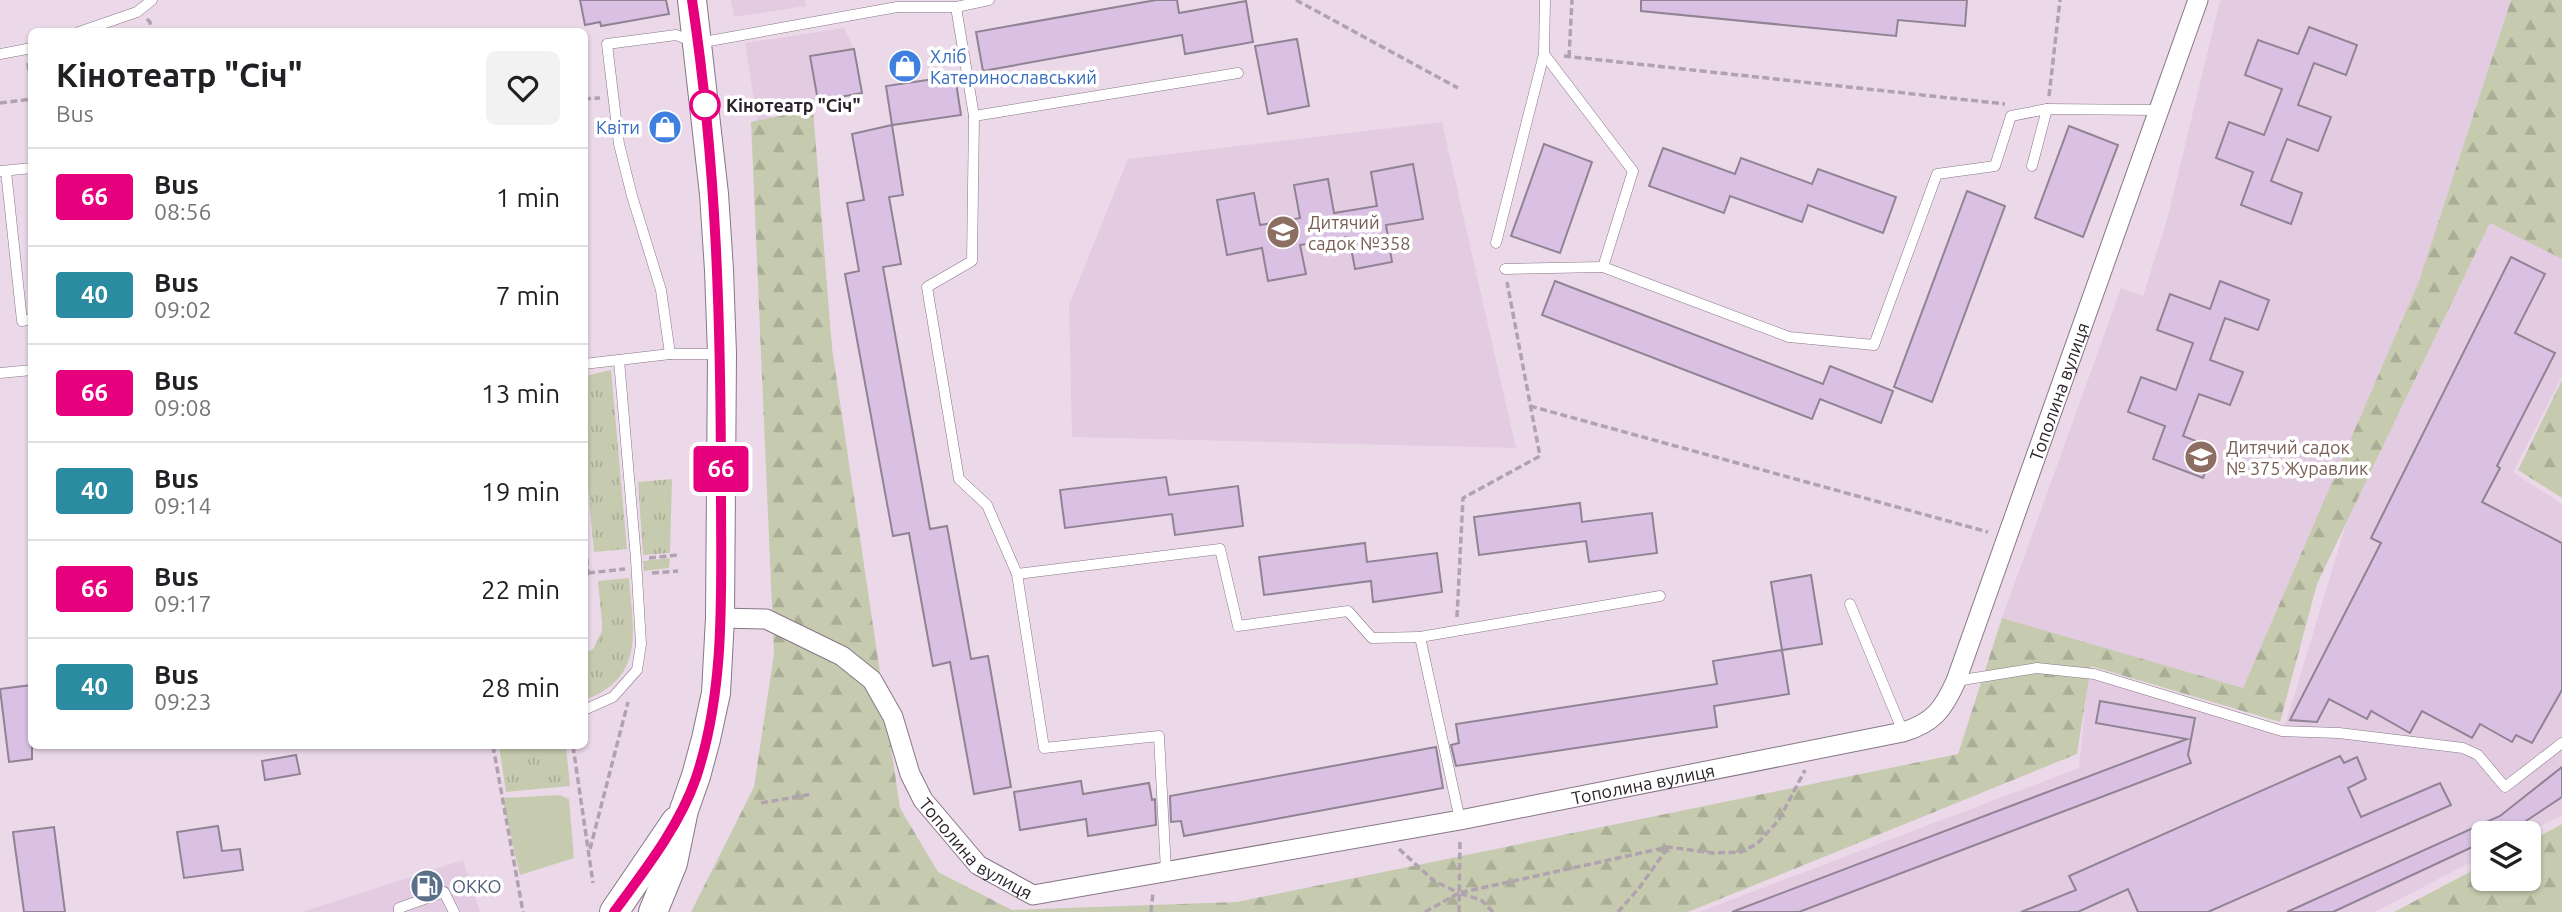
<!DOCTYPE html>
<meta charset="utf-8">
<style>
:root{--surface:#fff;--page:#f2f2f2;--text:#202124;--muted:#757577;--line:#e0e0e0}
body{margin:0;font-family:Ubuntu,sans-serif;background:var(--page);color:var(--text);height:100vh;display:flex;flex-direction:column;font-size:26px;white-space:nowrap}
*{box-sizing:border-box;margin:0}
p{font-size:23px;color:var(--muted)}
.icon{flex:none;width:38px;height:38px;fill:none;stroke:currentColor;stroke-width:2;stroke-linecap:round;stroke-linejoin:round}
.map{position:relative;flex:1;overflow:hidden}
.details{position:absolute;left:28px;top:28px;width:560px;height:721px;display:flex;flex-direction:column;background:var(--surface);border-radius:10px;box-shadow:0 2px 5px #0004}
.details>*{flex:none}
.badge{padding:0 14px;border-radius:5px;font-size:24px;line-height:46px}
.buttons{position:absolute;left:2471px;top:821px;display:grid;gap:14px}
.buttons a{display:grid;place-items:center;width:70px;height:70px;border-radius:10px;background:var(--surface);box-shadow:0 2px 5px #0004;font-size:35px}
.map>.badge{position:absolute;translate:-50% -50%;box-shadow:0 0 0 4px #fff}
.round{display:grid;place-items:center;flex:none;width:74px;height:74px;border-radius:10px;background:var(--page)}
.head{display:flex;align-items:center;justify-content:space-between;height:119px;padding:0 28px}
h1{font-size:33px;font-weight:600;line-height:52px}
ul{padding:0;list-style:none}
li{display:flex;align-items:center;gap:21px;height:98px;padding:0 28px;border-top:2px solid var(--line)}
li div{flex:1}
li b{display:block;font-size:26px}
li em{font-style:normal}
li .badge{min-width:77px;font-weight:700;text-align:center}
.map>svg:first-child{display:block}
</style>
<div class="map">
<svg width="2562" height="912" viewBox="0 0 2562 912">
<defs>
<pattern id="grass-tufts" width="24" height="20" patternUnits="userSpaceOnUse" patternTransform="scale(1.75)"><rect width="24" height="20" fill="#c6cbaf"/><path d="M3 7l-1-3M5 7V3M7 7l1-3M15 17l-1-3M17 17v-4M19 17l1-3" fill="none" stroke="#aaae97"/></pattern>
<pattern id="forest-firs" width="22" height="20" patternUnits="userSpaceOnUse" patternTransform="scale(1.75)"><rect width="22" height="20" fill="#c6cbaf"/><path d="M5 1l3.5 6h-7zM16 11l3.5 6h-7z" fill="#aaae97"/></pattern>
</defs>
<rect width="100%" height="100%" fill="#ebd9ea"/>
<!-- built -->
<g fill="#e3cce2">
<path d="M731 0H805L806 6 734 17Z"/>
<path d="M2220 0H2511L2419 281 2243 688 2002 618 2121 288 2143 296 2167 220Z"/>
<path d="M844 28 854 49 862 93 770 107 773 130 759 132 745 43Z"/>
<path d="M1442 122 1516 448 1072 437 1069 305 1128 159Z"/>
<path d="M2490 223 2562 259V377L2513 472 2562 504V815L2527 833H2483V856L2375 912H1699L2079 768 2088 678 2284 729 2346 524Z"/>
<path d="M463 860 480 912H302Z"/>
</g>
<!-- grass -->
<g fill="url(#grass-tufts)">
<path d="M611 370 627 549 594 552 585 453V376Z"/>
<path d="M672 479 670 553 643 555 638 482Z"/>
<path d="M670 558 669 568 644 571 643 561Z"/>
<path d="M629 578C633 631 646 677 585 700V653L593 649 602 631V623L598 581Z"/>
<path d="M499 746H566L570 786 506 792Z"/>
</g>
<!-- forest -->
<g fill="url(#forest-firs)">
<path d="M2511 0H2562V259L2490 223 2317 584 2280 722 2091 666 2077 754 1688 912H691L754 787 774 654 751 122 813 109 832 348 900 808 938 872 1012 910 1237 902 1958 754 2002 618 2243 688 2419 281Z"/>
<path d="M2562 380V498L2518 470Z"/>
<path d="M2562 824V912H2394L2483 865V878H2529V842Z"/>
</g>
<!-- green -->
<path fill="#c6cbaf" d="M560 795 569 799 574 858 520 875 502 798Z"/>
<!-- building -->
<g fill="#dac0e3" stroke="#8f8394" stroke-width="2">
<path d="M580 0H666L669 14 601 26 600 22 585 25Z"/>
<path d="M1156 0H1177L1179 13 1246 1 1253 42 1185 54 1182 35 983 71 976 32Z"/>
<path d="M1641 0H1967L1965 26 1898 20 1896 36 1641 11Z"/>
<path d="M2309 27 2357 45 2346 75 2314 63 2298 105 2331 117 2318 151 2287 139 2271 181 2302 193 2291 224 2241 205 2253 172 2216 158 2229 122 2264 135 2282 89 2245 75 2258 40 2298 54Z"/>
<path d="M1297 39 1309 106 1268 114 1255 46Z"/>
<path d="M854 49 862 93 818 101 810 56Z"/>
<path d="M955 76 961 115 892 125 886 86Z"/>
<path d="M892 125 903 195 889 197 901 264 883 267 930 529 947 526 971 659 988 656 1011 787 974 794 950 662 933 666 909 533 893 536 845 274 859 271 847 203 864 200 852 134Z"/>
<path d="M2069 126 2118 145 2083 237 2035 218Z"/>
<path d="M1544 144 1592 162 1560 253 1511 236Z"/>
<path d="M1663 148 1735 174 1741 158 1812 184 1818 169 1896 197 1883 233 1808 205 1802 222 1730 196 1724 213 1649 186Z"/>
<path d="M1413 164 1423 219 1386 225 1392 262 1355 269 1349 237 1300 245 1306 274 1268 281 1262 248 1227 255 1217 200 1254 193 1260 225 1300 218 1294 185 1328 179 1334 213 1377 206 1371 172Z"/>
<path d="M1967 191 2005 206 1932 402 1894 387Z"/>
<path d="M2511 257 2545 274 2515 333 2555 353 2497 466 2500 468 2482 502 2562 543V690L2532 743 2516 735 2512 742 2480 724 2472 738 2422 711 2410 733 2371 711 2367 719 2329 699 2317 722 2290 720 2381 543 2371 538Z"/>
<path d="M1555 281 1823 384 1830 366 1893 391 1881 423 1820 399 1812 419 1542 315Z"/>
<path d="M2220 281 2269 300 2258 330 2225 318 2210 360 2243 372 2230 405 2199 394 2183 436 2214 448 2203 478 2153 459 2165 426 2128 412 2141 377 2176 390 2193 343 2157 330 2170 294 2210 309Z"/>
<path d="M1166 477 1169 495 1238 486 1243 526 1175 535 1172 514 1065 528 1060 490Z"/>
<path d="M1580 503 1582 522 1652 513 1657 553 1589 562 1586 541 1479 555 1474 517Z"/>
<path d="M1365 543 1367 562 1437 553 1442 592 1373 602 1371 581 1264 595 1259 557Z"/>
<path d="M1811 575 1822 644 1782 650 1771 582Z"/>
<path d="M1782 650 1789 694 1714 706 1717 727 1456 766 1451 745 1459 743 1456 724 1717 684 1713 661Z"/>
<path d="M32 685V759L9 762 0 689Z"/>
<path d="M2100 701 2195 718 2188 755 2191 763 1799 912H1732L2187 739 2096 723Z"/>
<path d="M1436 747 1443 788 1184 836 1181 821 1171 822 1170 796Z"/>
<path d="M296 755 300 774 265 780 262 761Z"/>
<path d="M2340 756 2344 763 2357 757 2366 779 2348 788 2361 817 2440 783 2451 805 2208 912H2138L2128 889 2078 912H2021L2076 890 2069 876Z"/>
<path d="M2562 767V797L2523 823 2502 833H2483V842L2333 912H2287L2500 816Z"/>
<path d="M1081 781 1083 794 1149 783 1152 800 1155 799 1156 825 1088 836 1086 819 1020 830 1014 792Z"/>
<path d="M218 826 222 851 240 849 243 870 184 878 177 832Z"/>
<path d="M54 827 65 912H24L13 832Z"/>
</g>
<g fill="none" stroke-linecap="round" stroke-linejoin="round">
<defs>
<g id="lane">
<path d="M1545 0 1544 54 1633 171 1603 267 1789 337 1874 345 1937 174 1995 166 2011 116 2047 109 2159 110"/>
<path d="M956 7 974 116 972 261 927 287 959 479 987 505 1017 574"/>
<path d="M79 32 137 12 152 0"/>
<path d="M0 54 32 48"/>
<path d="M974 116 1238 73"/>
<path d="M2032 166 2047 109"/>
<path d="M1 171 32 168"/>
<path d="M6 171 22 321 32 319"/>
<path d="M1496 243 1544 54"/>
<path d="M1505 269 1603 267"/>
<path d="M670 354 661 290 632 196 619 144 607 44 676 35 698 43 897 7H956L989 0"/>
<path d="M584 364 670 354H721"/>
<path d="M0 373 32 370"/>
<path d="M1850 604 1903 732"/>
<path d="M1956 681 2037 668 2094 674 2282 731 2339 733 2463 748 2478 755 2505 787 2562 743"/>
<path d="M584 710 613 697 637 670 641 644 636 559 619 360"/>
<path d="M1460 820 1420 637 1660 596"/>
<path d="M1166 871 1159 736 1044 748 1017 574 1220 549 1238 626 1348 611 1372 638 1420 637"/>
<path d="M399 912V908L444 892 454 912"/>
</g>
<g id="street">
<path id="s1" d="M720 618 766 619 842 656 872 680 893 717 910 774 923 800 978 865 1033 895 1460 820 1903 732C1933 723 1943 710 1956 681L2198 0"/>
</g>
<g id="secondary">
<path d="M614 912 676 821"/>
<path d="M653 912 673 863 684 810 696 776 706 739 716 693 720 618 722 354 719 270 714 194 692 0"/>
</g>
</defs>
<!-- lane casing -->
<use href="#lane" stroke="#877787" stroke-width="11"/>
<!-- street casing -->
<use href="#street" stroke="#877787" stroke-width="21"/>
<!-- secondary casing -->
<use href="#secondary" stroke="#877787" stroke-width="30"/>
<!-- path -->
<g stroke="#b1a2b0" stroke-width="3.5" stroke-dasharray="7 3.5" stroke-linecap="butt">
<path d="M1296 0 1458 88"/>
<path d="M147 19 150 22 151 32"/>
<path d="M1564 56 2005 104"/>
<path d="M1569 57 1572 0"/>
<path d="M28 63 32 96"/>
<path d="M2049 96 2060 0"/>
<path d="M584 99 600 98"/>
<path d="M0 103 32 99"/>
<path d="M1530 406 1988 532"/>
<path d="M584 527 588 573 584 578"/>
<path d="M649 558 678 555"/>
<path d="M588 573 625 569"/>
<path d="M652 573 678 571"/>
<path d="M584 615V629"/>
<path d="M1457 617 1463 498 1540 456 1507 282"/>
<path d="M493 746 523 912"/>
<path d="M573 746 593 883"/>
<path d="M761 803 812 794"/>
<path d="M590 849 628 702"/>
<path d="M1399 849 1434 881 1459 893"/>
<path d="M1151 912 1153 893"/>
<path d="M1425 912 1459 893"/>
<path d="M1459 912 1460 840"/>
<path d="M1493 912 1481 900 1459 893 1668 847 1713 853 1741 852 1757 844 1779 820 1805 770"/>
<path d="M1618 912 1639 888 1667 849"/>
</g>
<!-- lane -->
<use href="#lane" stroke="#fff" stroke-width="10"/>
<!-- street -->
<use href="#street" stroke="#fff" stroke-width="19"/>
<!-- secondary -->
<use href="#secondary" stroke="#fff" stroke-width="28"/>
</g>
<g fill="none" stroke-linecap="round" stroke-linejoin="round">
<defs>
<path id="line" d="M614 912C644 871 679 827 696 778 726 688 721 589 721 495 721 329 717 165 692 0"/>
</defs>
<!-- line casing -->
<use href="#line" stroke="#fff" stroke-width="16"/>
<!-- line -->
<use href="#line" stroke="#e6007e" stroke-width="10"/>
</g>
<!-- icons -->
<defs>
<symbol id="shop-disc" viewBox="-11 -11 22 22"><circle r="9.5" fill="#3f7fe0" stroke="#fff"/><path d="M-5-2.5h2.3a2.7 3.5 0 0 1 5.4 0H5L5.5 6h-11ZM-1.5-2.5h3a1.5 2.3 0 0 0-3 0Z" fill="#fff"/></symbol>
<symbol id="school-disc" viewBox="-11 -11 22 22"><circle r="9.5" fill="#8d6e63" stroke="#fff"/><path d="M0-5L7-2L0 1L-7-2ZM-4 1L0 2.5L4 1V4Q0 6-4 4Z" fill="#fff"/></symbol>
<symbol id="fuel-disc" viewBox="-11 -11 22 22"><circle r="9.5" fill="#5c6f8a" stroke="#fff"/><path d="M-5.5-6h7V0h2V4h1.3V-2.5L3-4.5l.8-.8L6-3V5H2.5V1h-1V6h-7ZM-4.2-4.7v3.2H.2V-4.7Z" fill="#fff"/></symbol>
</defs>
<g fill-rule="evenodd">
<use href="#shop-disc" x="886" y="47" width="38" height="38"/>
<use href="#shop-disc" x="646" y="108" width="38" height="38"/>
<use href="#school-disc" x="1264" y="213" width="38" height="38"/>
<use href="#school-disc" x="2182" y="438" width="38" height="38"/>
<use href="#fuel-disc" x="408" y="867" width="38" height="38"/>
</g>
<!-- markers -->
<circle fill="#fff" stroke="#e6007e" stroke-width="3.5" cx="705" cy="105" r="14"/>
<g text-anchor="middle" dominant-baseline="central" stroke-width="7" stroke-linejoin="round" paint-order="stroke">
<!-- shop labels -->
<g font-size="18" fill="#366cbe" stroke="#fff" text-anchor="start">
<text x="930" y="56">Хліб<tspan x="930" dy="21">Катеринославський</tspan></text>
<text x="640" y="127" text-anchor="end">Квіти</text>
</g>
<!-- stop labels -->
<g font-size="18" font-weight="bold" fill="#2b242b" stroke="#fff" text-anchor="start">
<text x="726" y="105">Кінотеатр "Січ"</text>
</g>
<!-- education labels -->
<g font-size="18" fill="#785e54" stroke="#fff" text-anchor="start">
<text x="1308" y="222">Дитячий<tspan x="1308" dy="21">садок №358</tspan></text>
<text x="2226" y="447">Дитячий садок<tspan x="2226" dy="21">№ 375 Журавлик</tspan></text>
</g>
<!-- street labels -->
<g font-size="18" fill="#2b242b" stroke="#fff">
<text stroke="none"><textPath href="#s1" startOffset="1717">Тополина вулиця</textPath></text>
<text stroke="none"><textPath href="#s1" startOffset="1068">Тополина вулиця</textPath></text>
<text stroke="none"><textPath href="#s1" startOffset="373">Тополина вулиця</textPath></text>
</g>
<!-- service labels -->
<g font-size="18" fill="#4e5e75" stroke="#fff" text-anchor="start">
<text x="452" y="886">ОККО</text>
</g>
</g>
</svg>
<div class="buttons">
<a><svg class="icon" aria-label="layers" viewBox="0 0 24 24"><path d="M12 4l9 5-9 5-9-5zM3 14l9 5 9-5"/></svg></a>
</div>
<b class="badge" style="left:721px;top:469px;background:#e6007e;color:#fff">66</b>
<section class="details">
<div class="head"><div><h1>Кінотеатр &quot;Січ&quot;</h1><p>Bus</p></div><a class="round"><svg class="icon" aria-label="heart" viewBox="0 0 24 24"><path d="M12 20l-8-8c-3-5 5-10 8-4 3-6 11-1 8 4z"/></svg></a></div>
<ul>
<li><span class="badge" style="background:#e6007e;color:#fff">66</span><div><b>Bus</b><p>08:56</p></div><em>1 min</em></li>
<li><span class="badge" style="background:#2b8ba1;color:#fff">40</span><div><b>Bus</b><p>09:02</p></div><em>7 min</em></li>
<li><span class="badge" style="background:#e6007e;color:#fff">66</span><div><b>Bus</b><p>09:08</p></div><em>13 min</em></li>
<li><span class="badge" style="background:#2b8ba1;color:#fff">40</span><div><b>Bus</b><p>09:14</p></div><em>19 min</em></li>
<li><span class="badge" style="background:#e6007e;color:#fff">66</span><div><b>Bus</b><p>09:17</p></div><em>22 min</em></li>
<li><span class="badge" style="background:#2b8ba1;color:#fff">40</span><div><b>Bus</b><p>09:23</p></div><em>28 min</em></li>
</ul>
</section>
</div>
